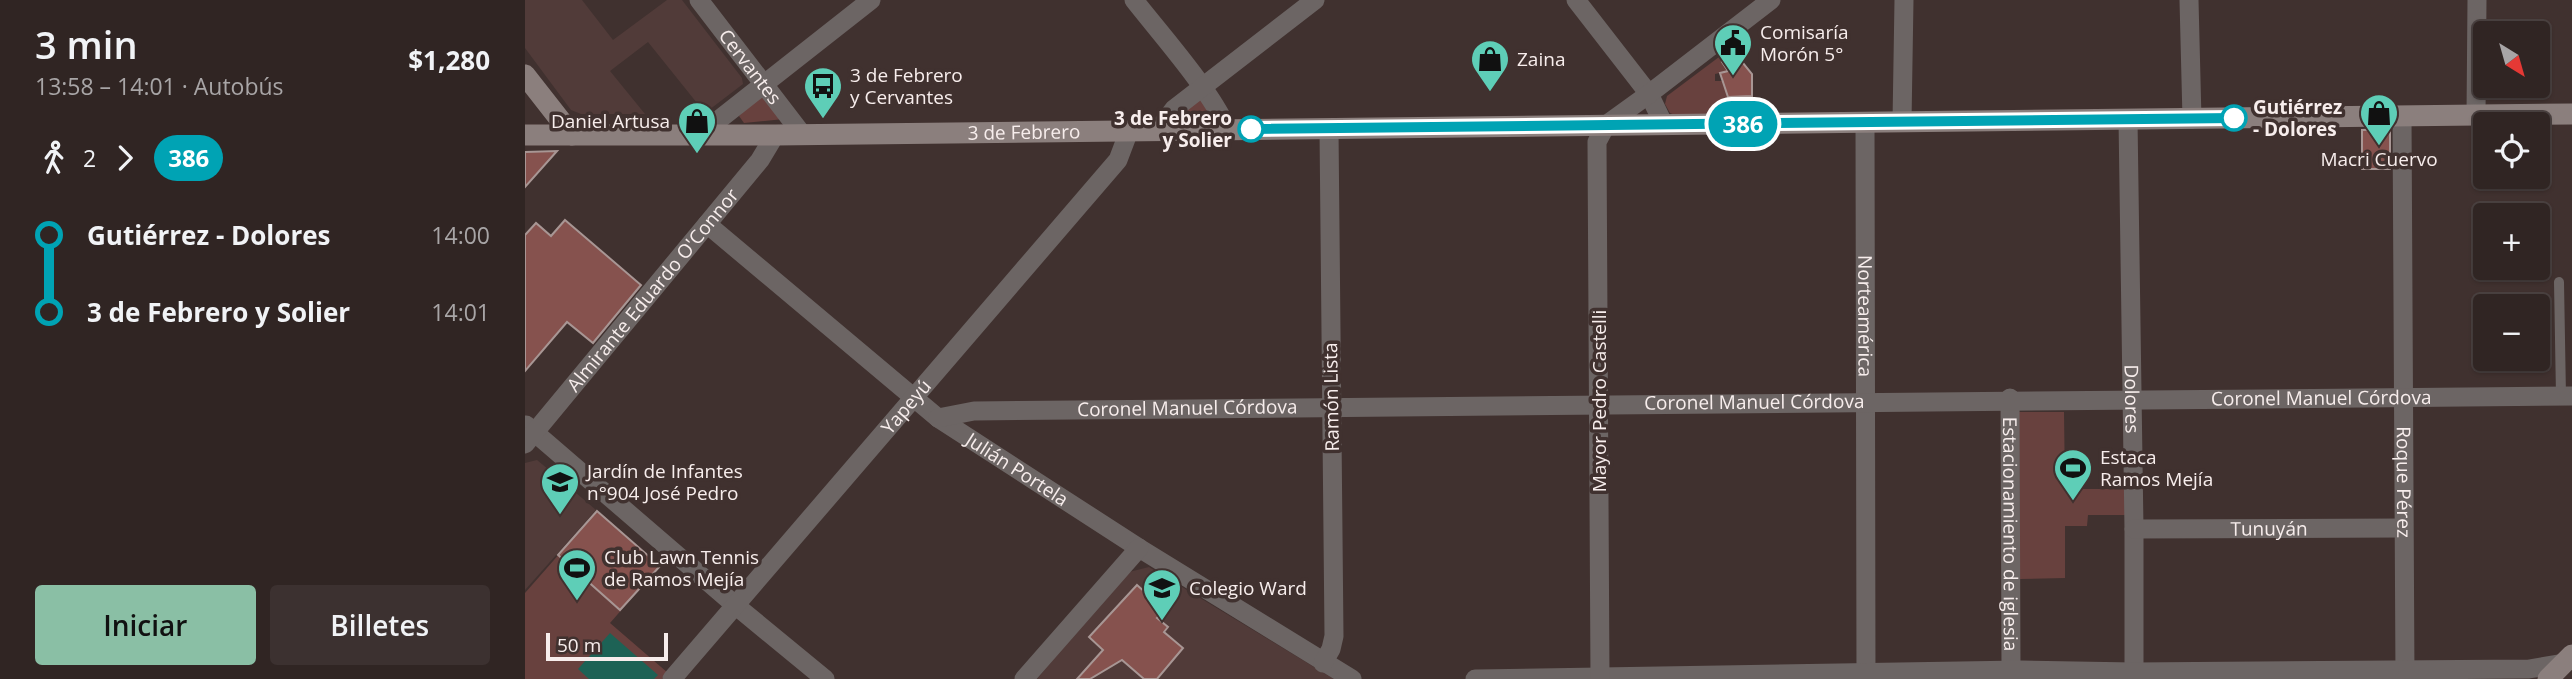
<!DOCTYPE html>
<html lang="es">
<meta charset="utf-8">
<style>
:root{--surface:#302523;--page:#3c3130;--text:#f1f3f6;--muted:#a8a5a6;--line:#4b4241;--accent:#8abfa5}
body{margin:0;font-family:"Open Sans",sans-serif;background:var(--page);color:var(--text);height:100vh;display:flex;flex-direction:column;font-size:26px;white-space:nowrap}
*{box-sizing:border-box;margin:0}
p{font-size:23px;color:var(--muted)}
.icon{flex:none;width:38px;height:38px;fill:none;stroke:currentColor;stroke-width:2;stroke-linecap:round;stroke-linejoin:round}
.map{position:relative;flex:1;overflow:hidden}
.panel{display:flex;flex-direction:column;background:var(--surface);width:525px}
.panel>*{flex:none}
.badge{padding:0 14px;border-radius:23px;font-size:24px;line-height:46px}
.needle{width:46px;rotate:143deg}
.fabs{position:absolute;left:1948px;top:21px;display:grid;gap:14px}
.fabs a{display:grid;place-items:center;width:77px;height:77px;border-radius:7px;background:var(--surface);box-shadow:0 2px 5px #0004,0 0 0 2px var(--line);font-size:35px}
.scale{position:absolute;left:21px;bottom:18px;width:122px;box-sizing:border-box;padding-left:7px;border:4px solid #f7edec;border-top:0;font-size:19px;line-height:24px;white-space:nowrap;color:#f7edec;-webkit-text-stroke:5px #40312f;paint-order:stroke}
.map>.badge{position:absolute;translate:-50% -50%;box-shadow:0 0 0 4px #fff}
.legs{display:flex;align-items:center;gap:10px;height:77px;padding:0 35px;font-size:23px}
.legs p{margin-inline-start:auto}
.head{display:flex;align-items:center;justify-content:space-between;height:119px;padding:0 35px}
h1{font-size:38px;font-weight:600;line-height:52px}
.button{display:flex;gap:14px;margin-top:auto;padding:14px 35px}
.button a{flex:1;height:80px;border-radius:7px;background:var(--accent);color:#111;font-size:28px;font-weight:600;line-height:80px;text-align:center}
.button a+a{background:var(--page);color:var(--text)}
ul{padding:0 35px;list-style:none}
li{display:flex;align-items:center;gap:24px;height:77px;font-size:26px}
li i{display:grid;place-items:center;width:10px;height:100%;margin:0 9px;background:currentColor}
li i::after{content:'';width:18px;height:18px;margin:-9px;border:5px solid;border-radius:50%;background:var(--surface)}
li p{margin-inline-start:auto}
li:first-child i{background:linear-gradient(#0000 50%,currentColor 0)}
li:last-child i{background:linear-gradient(currentColor 50%,#0000 0)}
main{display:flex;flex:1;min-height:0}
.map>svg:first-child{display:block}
</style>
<main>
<section class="panel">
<div class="head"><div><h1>3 min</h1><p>13:58 – 14:01 · Autobús</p></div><b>$1,280</b></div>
<div class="legs"><svg class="icon" aria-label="walk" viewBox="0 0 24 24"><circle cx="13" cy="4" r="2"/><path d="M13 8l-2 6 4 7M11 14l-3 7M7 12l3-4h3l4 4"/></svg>2<svg class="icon" aria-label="forward" viewBox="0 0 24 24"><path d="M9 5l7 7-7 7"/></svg><b class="badge" style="background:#00a3b4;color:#fff">386</b></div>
<ul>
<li><i style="color:#00a3b4"></i><b>Gutiérrez - Dolores</b><p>14:00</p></li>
<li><i style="color:#00a3b4"></i><b>3 de Febrero y Solier</b><p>14:01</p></li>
</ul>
<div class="button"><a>Iniciar</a><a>Billetes</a></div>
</section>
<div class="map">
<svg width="2047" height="679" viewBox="0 0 2047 679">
<rect width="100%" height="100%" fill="#40312f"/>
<!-- built -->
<g fill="#513b39">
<path d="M0 0H57L88 40 142 0H157L217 78 218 84 180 113 123 42 85 71 120 114H56L46 110 0 48Z"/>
<path d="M12 460 35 479 19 499 36 480 71 510 0 590V463Z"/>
<path d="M624 567 809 679H512L600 573Z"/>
</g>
<!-- green -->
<g fill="#68413e">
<path d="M1206 48 1209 52 1197 62 1203 71 1190 74V81H1198L1203 97 1200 113 1152 116 1145 113 1140 104 1142 96Z"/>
<path d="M231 97H239L259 119 219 123 214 116Z"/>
<path d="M672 99 679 101 685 117H662L657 111Z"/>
<path d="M1494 412H1539L1540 489H1601V515H1563L1562 526H1540V578L1495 579Z"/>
<path d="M72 511 135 566 85 623 143 673 137 679H0V593Z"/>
</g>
<!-- water -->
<path fill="#1d6255" d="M85 633 133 675 129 679H64L53 669Z"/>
<!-- building -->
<g fill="#86524e" stroke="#a89694" stroke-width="2">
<path d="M1209 52 1227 74V96L1203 97 1195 73 1203 71 1197 62Z"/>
<path d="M1865 129V169H1837V130Z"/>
<path d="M32 151 0 187V152Z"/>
<path d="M40 220 116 285 68 343 42 322 0 371V235L11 223 26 236Z"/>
<path d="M72 511 135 566 95 610 33 555Z"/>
<path d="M612 585 640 610 632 618 643 627 639 632 658 648 632 679H619L597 660 565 679H552L578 650 564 637Z"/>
</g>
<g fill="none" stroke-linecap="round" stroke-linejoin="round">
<!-- lane -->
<path stroke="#6c6564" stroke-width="10" d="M2034 282 2036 396"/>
<!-- street -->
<g stroke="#6c6564" stroke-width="19">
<path id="s1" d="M174 0 277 134"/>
<path d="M609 0C638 37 684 88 703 130"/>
<path d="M1051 0 1124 94 1139 125"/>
<path d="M1664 0 1667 119"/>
<path d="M1951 115 1952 0"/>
<path id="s2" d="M1877 116 1880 679"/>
<path id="s3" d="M1603 119 1609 529V679"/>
<path id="s4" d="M1340 122 1341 679"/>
<path d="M1377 122 1379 0"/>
<path d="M633 130 649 109 790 0"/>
<path d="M183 135 196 118 346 0"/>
<path id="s5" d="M182 224 413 418 614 548 827 679"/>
<path id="s6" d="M1485 398 1486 670"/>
<path id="s7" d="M413 418 449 411C981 402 1514 400 2047 396"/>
<path d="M1 425 210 605 300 679"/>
<path id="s8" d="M0 444 235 160 250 135"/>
<path id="s9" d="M1609 529 1878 528"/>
<path d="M798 663 806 649 809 636 804 129"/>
<path id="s10" d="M147 679 593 160 604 131"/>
<path d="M499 679 614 548"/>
<path d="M950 679 1495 670 1609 672 2004 669 2039 663"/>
<path d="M1075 679 1072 142 1081 125 1124 94 1246 0"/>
</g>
<!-- secondary -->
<g stroke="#8b7f7d" stroke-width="21">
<path d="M0 75 47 135"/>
<path id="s11" d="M0 135H250L2047 114"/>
<path d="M2023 679 2047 655"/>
</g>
</g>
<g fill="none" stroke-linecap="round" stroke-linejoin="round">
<defs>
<path id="line-1" d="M726 129 1709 118"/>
</defs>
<!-- line-1 casing -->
<use href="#line-1" stroke="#fff" stroke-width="16"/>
<!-- line-1 -->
<use href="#line-1" stroke="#00a3b4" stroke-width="10"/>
</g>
<!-- icons -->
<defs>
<symbol id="civic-pin" viewBox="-11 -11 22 30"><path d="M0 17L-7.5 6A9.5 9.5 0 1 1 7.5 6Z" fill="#5eceb7" stroke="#40312f"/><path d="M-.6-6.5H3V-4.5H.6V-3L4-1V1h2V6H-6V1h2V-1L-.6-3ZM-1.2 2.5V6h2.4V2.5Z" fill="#111"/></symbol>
<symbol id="shop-pin" viewBox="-11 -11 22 30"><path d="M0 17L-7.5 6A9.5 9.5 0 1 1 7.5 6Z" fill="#5eceb7" stroke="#40312f"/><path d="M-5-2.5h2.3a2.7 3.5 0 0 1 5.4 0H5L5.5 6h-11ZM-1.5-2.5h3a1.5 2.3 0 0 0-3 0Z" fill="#111"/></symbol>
<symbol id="bus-pin" viewBox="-11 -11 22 30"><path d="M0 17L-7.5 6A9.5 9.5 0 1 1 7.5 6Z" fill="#5eceb7" stroke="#40312f"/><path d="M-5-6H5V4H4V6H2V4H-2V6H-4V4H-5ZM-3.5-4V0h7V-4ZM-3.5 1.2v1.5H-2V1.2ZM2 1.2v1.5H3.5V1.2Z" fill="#111"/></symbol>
<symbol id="stadium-pin" viewBox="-11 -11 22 30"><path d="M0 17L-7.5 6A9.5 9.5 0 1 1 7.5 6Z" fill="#5eceb7" stroke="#40312f"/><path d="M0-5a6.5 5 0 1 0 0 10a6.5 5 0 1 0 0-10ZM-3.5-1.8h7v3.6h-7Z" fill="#111"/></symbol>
<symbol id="school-pin" viewBox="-11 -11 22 30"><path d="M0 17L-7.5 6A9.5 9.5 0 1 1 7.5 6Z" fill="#5eceb7" stroke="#40312f"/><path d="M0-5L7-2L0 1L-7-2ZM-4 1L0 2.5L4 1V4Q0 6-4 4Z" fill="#111"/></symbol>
</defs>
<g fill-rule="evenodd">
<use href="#civic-pin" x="1186" y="21" width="44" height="60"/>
<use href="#shop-pin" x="943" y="37" width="44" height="60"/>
<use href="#bus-pin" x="276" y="64" width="44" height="60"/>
<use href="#shop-pin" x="1832" y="91" width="44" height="60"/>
<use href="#shop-pin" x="150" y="99" width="44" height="60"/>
<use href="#stadium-pin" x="1526" y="446" width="44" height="60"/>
<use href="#school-pin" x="13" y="460" width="44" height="60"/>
<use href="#stadium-pin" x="30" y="546" width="44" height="60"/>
<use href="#school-pin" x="615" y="566" width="44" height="60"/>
</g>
<!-- markers -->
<g fill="#fff" stroke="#00a3b4" stroke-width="3.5">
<circle cx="1709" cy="118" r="12"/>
<circle cx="726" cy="129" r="12"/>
</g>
<g text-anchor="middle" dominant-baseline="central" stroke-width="7" stroke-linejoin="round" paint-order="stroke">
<!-- poi labels -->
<g font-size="19" fill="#f7edec" stroke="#40312f" text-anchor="start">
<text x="1235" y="32">Comisaría<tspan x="1235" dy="22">Morón 5°</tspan></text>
<text x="992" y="59">Zaina</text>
<text x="325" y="75">3 de Febrero<tspan x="325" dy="22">y Cervantes</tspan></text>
<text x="145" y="121" text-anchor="end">Daniel Artusa</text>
<text x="1854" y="159" text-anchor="middle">Macri Cuervo</text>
<text x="1575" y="457">Estaca<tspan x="1575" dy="22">Ramos Mejía</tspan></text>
<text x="62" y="471">Jardín de Infantes<tspan x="62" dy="22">n°904 José Pedro</tspan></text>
<text x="79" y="557">Club Lawn Tennis<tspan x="79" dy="22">de Ramos Mejía</tspan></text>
<text x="664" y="588">Colegio Ward</text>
</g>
<!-- street labels -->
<g font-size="19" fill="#f7edec" stroke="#40312f">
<text stroke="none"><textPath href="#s1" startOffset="84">Cervantes</textPath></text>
<text stroke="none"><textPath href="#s11" startOffset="499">3 de Febrero</textPath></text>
<text stroke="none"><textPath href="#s8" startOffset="200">Almirante Eduardo O'Connor</textPath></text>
<text stroke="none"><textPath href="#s4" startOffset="194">Norteamérica</textPath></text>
<text transform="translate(806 397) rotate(-91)">Ramón Lista</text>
<text stroke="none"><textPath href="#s7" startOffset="1384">Coronel Manuel Córdova</textPath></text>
<text stroke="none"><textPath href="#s3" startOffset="280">Dolores</textPath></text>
<text transform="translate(1074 401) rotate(-90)">Mayor Pedro Castelli</text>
<text stroke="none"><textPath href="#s7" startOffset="817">Coronel Manuel Córdova</textPath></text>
<text stroke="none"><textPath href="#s10" startOffset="359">Yapeyú</textPath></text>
<text stroke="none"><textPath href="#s7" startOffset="250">Coronel Manuel Córdova</textPath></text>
<text stroke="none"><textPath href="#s5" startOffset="396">Julián Portela</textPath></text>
<text stroke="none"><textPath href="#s2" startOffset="366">Roque Pérez</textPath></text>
<text stroke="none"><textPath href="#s9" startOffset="135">Tunuyán</textPath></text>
<text stroke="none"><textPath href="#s6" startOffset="136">Estacionamiento de iglesia</textPath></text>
</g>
<!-- stop labels -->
<g font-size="19" font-weight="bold" fill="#f7edec" stroke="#40312f" text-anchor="start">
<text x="1728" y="107">Gutiérrez<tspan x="1728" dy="22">- Dolores</tspan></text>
<text x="707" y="118" text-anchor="end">3 de Febrero<tspan x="707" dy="22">y Solier</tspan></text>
</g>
</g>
</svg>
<div class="fabs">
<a><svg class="needle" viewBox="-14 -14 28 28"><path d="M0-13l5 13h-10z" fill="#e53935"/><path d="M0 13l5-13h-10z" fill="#a8a5a6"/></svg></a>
<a><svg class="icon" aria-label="locate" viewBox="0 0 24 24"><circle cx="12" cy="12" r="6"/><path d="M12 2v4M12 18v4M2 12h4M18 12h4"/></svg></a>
<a>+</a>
<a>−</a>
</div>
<div class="scale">50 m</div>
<b class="badge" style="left:1218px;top:124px;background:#00a3b4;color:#fff">386</b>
</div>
</main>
